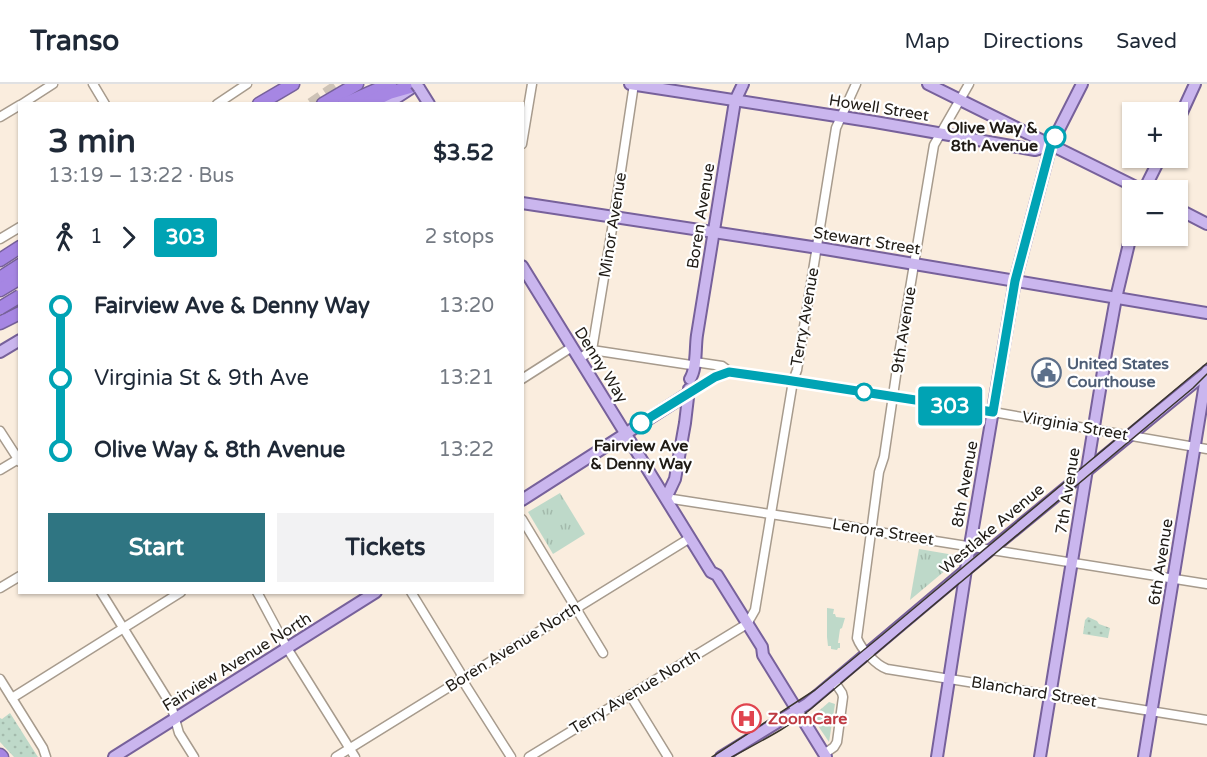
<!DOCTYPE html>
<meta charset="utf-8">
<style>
:root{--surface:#fff;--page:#f2f2f3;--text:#1f2937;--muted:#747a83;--line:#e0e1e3;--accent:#2f7582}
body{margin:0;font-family:"Varela Round",sans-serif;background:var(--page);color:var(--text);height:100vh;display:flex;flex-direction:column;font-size:22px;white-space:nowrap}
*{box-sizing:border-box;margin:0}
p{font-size:20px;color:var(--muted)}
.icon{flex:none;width:33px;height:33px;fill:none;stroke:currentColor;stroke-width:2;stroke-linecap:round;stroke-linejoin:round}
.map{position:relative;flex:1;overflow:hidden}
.side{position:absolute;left:18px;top:18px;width:506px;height:492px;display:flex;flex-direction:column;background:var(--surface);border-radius:0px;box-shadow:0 2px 4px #0004}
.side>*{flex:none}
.badge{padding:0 12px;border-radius:4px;font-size:21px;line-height:39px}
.tools{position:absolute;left:1122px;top:18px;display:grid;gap:12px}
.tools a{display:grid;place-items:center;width:66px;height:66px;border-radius:0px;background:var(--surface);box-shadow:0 2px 4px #0004;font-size:30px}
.map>.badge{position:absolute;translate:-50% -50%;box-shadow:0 0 0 3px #fff}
.legs{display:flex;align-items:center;gap:9px;height:66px;padding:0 30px;font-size:20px}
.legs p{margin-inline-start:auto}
.summary{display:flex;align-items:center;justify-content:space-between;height:102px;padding:0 30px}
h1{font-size:33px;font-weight:700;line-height:45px}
.primary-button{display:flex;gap:12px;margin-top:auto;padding:12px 30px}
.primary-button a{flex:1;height:69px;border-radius:0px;background:var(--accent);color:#fff;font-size:24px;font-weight:700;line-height:69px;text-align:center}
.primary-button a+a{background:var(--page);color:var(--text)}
ul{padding:0 30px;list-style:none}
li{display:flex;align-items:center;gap:21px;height:72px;font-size:22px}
li i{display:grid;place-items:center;width:9px;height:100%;margin:0 8px;background:currentColor}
li i::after{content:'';width:15px;height:15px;margin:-8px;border:4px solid;border-radius:50%;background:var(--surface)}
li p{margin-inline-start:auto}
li:first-child i{background:linear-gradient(#0000 50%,currentColor 0)}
li:last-child i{background:linear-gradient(currentColor 50%,#0000 0)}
header{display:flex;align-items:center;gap:36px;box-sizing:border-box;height:84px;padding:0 30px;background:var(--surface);border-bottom:2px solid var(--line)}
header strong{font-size:28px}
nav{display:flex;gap:33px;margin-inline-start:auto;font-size:21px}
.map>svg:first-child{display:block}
</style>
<header>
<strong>Transo</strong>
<nav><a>Map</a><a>Directions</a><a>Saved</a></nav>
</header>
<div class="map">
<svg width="1207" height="673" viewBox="0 0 1207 673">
<defs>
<pattern id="grass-dots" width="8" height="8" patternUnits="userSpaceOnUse" patternTransform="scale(1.5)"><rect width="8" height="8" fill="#bed9c9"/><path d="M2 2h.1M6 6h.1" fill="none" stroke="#a3baac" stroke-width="1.8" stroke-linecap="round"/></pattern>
<pattern id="park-tufts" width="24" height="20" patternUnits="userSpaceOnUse" patternTransform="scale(1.5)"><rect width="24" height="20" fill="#bed9c9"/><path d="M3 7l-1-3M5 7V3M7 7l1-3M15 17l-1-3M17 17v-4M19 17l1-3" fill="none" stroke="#a3baac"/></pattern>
</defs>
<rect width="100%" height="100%" fill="#faedde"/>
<!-- grass -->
<g fill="url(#grass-dots)">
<path d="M1088 533 1097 537 1099 540 1110 544 1108 554 1083 550 1085 536Z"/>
<path d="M10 629 36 670 38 673H14L0 658V634L2 635Z"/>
</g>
<!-- park -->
<g fill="url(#park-tufts)">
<path d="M560 409 585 450 553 470 528 428Z"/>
<path d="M919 465 960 472 959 475 910 516Z"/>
<path d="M829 618 835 620 829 658 812 633Z"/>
</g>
<!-- garden -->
<path fill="#bed9c9" d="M827 524 834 525 833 530H835L836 533 845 534 842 544 840 545 838 559H840V564H838L837 566 831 565V562H828L827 553Z"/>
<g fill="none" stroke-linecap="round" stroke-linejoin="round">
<!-- highway-tunnel -->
<path stroke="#cec3b6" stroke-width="12" stroke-dasharray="12 6" stroke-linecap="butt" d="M311 20 340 0"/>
<defs>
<g id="minor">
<path d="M93 0 105 20"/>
<path d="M969 0 934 61 900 264 884 373 879 388 857 554C861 565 876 581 887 585L1207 636"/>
<path d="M22 20 53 0"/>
<path d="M217 20 247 0"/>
<path d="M0 33 20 21"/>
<path d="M522 60 532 0"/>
<path d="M0 155 20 143"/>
<path d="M592 266 691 281"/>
<path d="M579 275 592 266 614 133 634 0"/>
<path d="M695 278 722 282 730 288 786 296 993 328 1207 365"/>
<path d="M522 295 572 263"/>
<path d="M689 309 715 293 730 288"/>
<path d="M0 347 20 378"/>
<path d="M0 386 20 374"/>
<path d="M666 414 842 441 872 447 1207 500"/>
<path d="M522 435 603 569"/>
<path d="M0 504 20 492"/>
<path d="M101 508 171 621 179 649 194 673"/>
<path d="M257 508 287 564 355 673"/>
<path d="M411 508 460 588 466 602 511 673"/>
<path d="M747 540 755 526 793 297 797 286 836 44 856 0"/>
<path d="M0 595 43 664 46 673"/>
<path d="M630 611 668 673"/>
<path d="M12 614 181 508"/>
<path d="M824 670 834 663 837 658 843 613 842 609 834 597"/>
<path d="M336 673 690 454"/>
<path d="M529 673 742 543"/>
</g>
<g id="major">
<path d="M630 0 875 38 1035 66 1051 61"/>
<path d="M928 0 1142 106"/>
<path d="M419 4 429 20"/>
<path d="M387 20 410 5"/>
<path d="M1178 37 1195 0"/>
<path d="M1144 106 1160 74"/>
<path d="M522 119 825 165 1207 229"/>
<path d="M1178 125 1207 140"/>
<path d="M522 182 711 488 717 491 762 563 763 571 826 673"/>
<path d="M0 268 20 256"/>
<path d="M690 295C697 285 695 264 697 251L735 17 743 0"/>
<path d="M666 414 675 395 685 339 689 305"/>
<path d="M522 416 689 309"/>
<path d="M114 673 376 508"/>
<path d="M721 673 807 620 966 486 1207 288"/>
<path d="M937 673 967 479 1015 197 1051 61 1082 0"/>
<path d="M1040 673 1106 269 1116 214 1132 147"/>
<path d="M1144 673 1207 287"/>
</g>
<g id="highway">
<path d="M259 20 293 0"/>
<path d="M323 20 357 0"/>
<path d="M344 20 390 0"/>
<path d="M366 20 389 9 417 1"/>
<path d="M0 176 20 163"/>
<path d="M0 194 20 181"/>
<path d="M0 206 20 194"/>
<path d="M0 239 20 229"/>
<path d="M0 671 2 673"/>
</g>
</defs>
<!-- minor casing -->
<use href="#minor" stroke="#a79b8d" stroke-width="11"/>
<!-- major casing -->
<use href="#major" stroke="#77619b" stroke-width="14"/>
<!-- highway casing -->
<use href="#highway" stroke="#77619b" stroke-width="15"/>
<!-- minor -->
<use href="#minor" stroke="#fff" stroke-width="8"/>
<!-- major -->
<use href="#major" stroke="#cab6ee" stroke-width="10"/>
<!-- highway -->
<use href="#highway" stroke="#a686e3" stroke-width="12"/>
<!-- tram -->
<g stroke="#3a352e" stroke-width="1.5">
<path d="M712 673 815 606 882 551 1207 279"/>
<path d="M732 673C759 658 788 644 812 624L906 544 1193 304 1207 290"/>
</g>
<defs>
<path id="major-bridge" d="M416 0 419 4"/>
<path id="highway-bridge" d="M0 224 20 212"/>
</defs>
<!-- major-bridge casing -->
<use href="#major-bridge" stroke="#77619b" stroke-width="14" stroke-linecap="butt"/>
<!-- highway-bridge casing -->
<use href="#highway-bridge" stroke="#77619b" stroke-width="15" stroke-linecap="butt"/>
<!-- major-bridge -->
<use href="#major-bridge" stroke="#cab6ee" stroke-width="10"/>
<!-- highway-bridge -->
<use href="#highway-bridge" stroke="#a686e3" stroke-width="12"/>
</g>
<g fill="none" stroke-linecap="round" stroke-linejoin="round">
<defs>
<path id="line-1" d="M641 339 715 293 729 288 786 296 993 328 1015 197 1051 61 1055 53"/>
</defs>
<!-- line-1 casing -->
<use href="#line-1" stroke="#fff" stroke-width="14"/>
<!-- line-1 -->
<use href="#line-1" stroke="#00a3b4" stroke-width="9"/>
</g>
<!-- icons -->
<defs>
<symbol id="civic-ring" viewBox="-11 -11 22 22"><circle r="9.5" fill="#fff" stroke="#5c6f8a" stroke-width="1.5"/><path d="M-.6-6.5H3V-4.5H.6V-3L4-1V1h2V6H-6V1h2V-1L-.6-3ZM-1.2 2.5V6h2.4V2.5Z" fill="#5c6f8a"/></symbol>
<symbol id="hospital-ring" viewBox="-11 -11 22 22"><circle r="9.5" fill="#fff" stroke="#e0444e" stroke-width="1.5"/><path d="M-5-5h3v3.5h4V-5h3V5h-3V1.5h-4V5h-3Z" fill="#e0444e"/></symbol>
</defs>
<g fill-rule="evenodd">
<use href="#civic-ring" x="1030" y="272" width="33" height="33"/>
<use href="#hospital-ring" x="730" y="618" width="33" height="33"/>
</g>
<!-- markers -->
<g fill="#fff" stroke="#00a3b4" stroke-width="3">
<circle cx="1055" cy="53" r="10"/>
<circle cx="864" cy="308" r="8"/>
<circle cx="641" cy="339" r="10"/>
</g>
<g text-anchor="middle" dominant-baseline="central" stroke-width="4.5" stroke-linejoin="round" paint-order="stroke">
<!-- street labels -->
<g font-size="16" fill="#1f1b15" stroke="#fff">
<text transform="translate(879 24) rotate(9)">Howell Street</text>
<text transform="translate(701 132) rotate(-81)">Boren Avenue</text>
<text transform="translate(613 141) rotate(-81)">Minor Avenue</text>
<text transform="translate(867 157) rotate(9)">Stewart Street</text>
<text transform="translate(805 233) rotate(-80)">Terry Avenue</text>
<text transform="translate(904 246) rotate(-81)">9th Avenue</text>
<text transform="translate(601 281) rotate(58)">Denny Way</text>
<text transform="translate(1075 342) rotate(10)">Virginia Street</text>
<text transform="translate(965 400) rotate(-80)">8th Avenue</text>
<text transform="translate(1068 407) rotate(-81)">7th Avenue</text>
<text transform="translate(992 445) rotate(-40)">Westlake Avenue</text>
<text transform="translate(883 448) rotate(9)">Lenora Street</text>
<text transform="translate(1161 478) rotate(-81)">6th Avenue</text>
<text transform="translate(513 563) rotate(-32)">Boren Avenue North</text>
<text transform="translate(237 578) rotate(-32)">Fairview Avenue North</text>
<text transform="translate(635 608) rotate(-31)">Terry Avenue North</text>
<text transform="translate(1034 608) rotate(9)">Blanchard Street</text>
</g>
<!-- stop labels -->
<g font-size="16" font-weight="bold" fill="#1f1b15" stroke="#fff" text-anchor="end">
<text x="1038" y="44">Olive Way &amp;<tspan x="1038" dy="18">8th Avenue</tspan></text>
<text x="641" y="362" text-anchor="middle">Fairview Ave<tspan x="641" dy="18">&amp; Denny Way</tspan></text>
</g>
<!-- service labels -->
<g font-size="16" font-weight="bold" fill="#4e5e75" stroke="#fff" text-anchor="start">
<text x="1067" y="280">United States<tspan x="1067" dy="18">Courthouse</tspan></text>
</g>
<!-- health labels -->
<g font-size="16" font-weight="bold" fill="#be3a42" stroke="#fff" text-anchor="start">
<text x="768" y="635">ZoomCare</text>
</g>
</g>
</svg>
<div class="tools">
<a>+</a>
<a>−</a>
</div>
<b class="badge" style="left:950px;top:322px;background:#00a3b4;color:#fff">303</b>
<section class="side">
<div class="summary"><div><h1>3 min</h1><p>13:19 – 13:22 · Bus</p></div><b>$3.52</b></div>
<div class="legs"><svg class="icon" aria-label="walk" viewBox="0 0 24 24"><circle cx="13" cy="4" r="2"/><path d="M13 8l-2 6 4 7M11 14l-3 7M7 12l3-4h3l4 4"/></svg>1<svg class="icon" aria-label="forward" viewBox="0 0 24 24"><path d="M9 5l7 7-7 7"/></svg><b class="badge" style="background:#00a3b4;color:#fff">303</b><p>2 stops</p></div>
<ul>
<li><i style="color:#00a3b4"></i><b>Fairview Ave &amp; Denny Way</b><p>13:20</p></li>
<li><i style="color:#00a3b4"></i><span>Virginia St &amp; 9th Ave</span><p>13:21</p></li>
<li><i style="color:#00a3b4"></i><b>Olive Way &amp; 8th Avenue</b><p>13:22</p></li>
</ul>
<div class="primary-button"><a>Start</a><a>Tickets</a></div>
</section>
</div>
